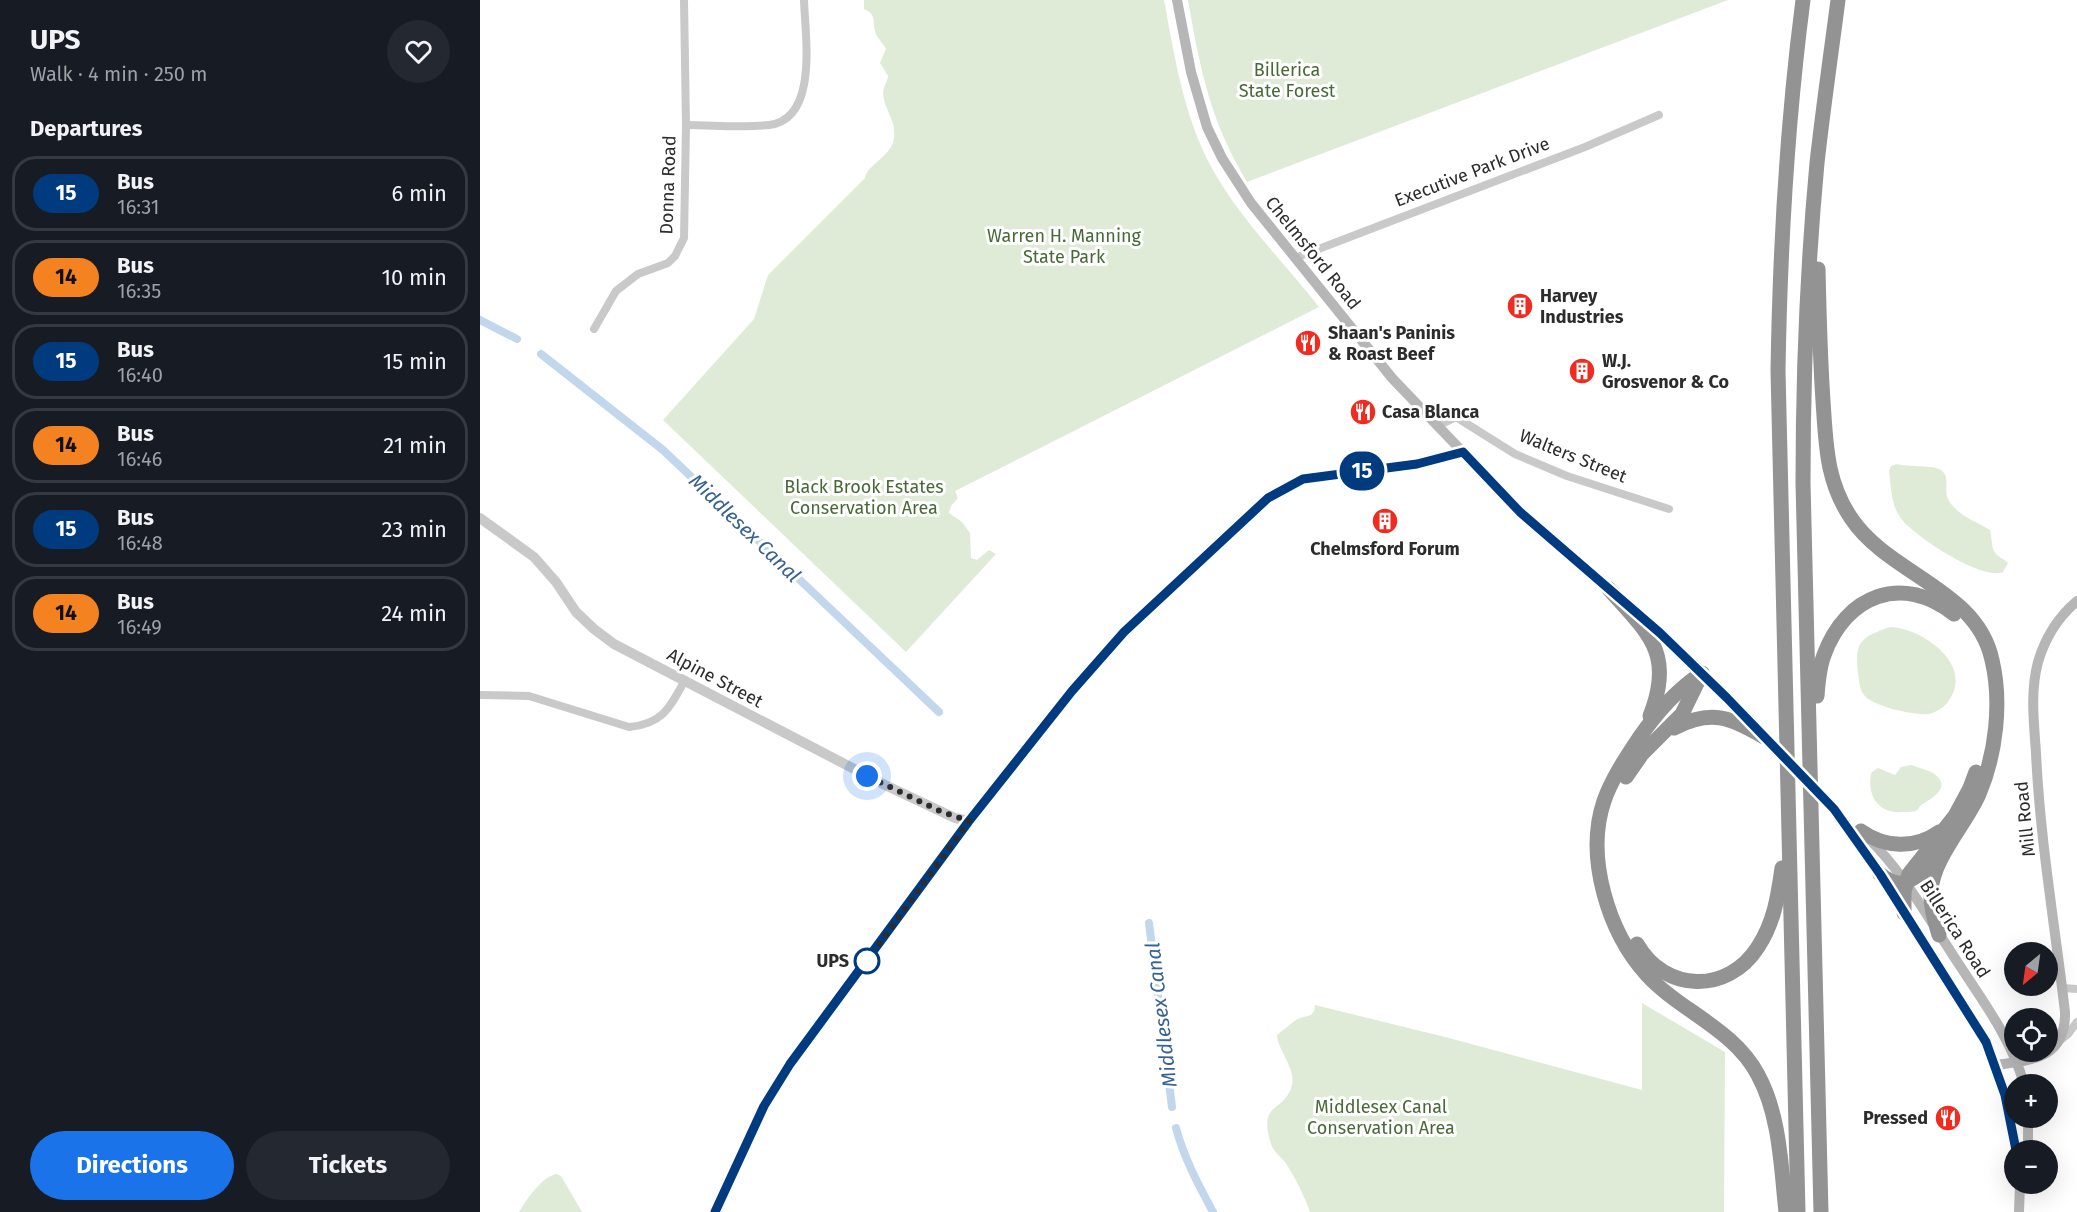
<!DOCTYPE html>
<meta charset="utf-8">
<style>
:root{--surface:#171b24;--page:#242831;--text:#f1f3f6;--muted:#9ea1a6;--line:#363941;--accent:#1a73e8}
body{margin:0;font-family:"Fira Sans",sans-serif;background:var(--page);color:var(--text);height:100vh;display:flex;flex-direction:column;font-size:22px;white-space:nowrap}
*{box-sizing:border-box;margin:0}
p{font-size:20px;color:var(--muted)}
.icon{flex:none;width:33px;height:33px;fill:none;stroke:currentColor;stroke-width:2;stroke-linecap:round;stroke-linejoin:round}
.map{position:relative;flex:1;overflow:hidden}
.drawer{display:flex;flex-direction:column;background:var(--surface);width:480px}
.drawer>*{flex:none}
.badge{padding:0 12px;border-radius:20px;font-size:21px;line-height:39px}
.needle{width:39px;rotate:209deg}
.tools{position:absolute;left:1524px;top:942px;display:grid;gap:12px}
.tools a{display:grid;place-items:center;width:54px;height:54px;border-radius:50%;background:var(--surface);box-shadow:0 6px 24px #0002;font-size:30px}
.you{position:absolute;width:30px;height:30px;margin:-15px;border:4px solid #fff;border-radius:50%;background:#1a73e8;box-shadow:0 0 0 9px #1a73e833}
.map>.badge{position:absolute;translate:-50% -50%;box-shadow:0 0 0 3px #fff}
h2{padding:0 30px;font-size:22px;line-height:54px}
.round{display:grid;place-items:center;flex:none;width:63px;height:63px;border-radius:32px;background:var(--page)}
.overview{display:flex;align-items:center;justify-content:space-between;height:102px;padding:0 30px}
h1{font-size:28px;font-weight:700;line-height:45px}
.cta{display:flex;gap:12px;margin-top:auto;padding:12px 30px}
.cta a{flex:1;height:69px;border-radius:36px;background:var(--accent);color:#fff;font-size:24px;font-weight:700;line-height:69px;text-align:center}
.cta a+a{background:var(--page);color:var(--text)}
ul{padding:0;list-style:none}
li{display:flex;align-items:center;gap:18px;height:75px;margin:0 12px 9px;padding:0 18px;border:3px solid var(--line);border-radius:24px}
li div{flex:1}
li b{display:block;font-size:22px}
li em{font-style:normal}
li .badge{min-width:66px;font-weight:700;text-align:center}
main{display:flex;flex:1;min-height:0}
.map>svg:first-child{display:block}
</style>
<main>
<section class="drawer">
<div class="overview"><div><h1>UPS</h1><p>Walk · 4 min · 250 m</p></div><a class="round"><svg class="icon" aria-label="heart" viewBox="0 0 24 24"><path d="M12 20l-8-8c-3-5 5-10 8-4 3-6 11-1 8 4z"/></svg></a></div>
<h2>Departures</h2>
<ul>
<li><span class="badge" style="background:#003b80;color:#fff">15</span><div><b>Bus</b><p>16:31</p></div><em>6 min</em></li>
<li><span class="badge" style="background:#f58220;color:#111">14</span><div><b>Bus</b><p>16:35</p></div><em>10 min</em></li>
<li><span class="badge" style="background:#003b80;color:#fff">15</span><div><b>Bus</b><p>16:40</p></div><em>15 min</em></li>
<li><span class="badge" style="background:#f58220;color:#111">14</span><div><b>Bus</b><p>16:46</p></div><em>21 min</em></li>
<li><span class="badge" style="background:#003b80;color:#fff">15</span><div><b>Bus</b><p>16:48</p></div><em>23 min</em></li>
<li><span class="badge" style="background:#f58220;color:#111">14</span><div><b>Bus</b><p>16:49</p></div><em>24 min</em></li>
</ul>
<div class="cta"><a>Directions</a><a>Tickets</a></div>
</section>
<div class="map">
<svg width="1597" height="1212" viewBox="0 0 1597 1212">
<rect width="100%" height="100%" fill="#fff"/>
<!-- green -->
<g fill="#dfebd7">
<path d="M384 0H684C696 64 705 126 740 182 768 227 806 265 839 307L475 491 478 498 471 506 469 513 482 522 490 533 491 558 497 560 509 550 516 554 426 652 183 420 274 319 288 275 385 178C387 166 406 158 412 145 420 124 405 113 403 94 403 87 407 83 408 76L400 63 406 49C403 43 396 37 395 31 392 20 397 15 384 9Z"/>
<path d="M708 0H1248L767 182C730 121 720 69 708 0Z"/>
<path d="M1417 464C1428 467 1450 465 1459 469 1472 475 1463 490 1468 499 1477 516 1496 521 1510 530 1512 537 1511 549 1516 554 1520 558 1524 559 1528 563L1523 572C1502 581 1432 535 1420 517 1411 504 1411 486 1409 471L1411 466Z"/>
<path d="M1410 627C1443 628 1496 666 1468 702 1463 708 1456 712 1449 714 1435 716 1392 706 1384 695 1379 689 1379 679 1378 672 1374 641 1382 637 1410 627Z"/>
<path d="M1431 765C1439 768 1451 770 1457 776 1471 790 1448 800 1440 806 1439 807 1439 809 1437 810 1435 812 1426 812 1423 812 1398 814 1387 796 1391 773L1398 768 1415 775 1421 767Z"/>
<path d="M1162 1003 1245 1052 1244 1212H830C824 1195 815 1177 805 1162 800 1156 793 1151 791 1144 778 1101 802 1114 811 1088 818 1070 798 1052 797 1035L817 1019 831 1015 834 1011 835 1005 969 1038 1162 1090Z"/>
<path d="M77 1174 81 1176 102 1212H39C46 1200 62 1176 77 1174Z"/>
</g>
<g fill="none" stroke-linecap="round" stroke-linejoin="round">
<!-- canal -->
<g stroke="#c2d7ec" stroke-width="8">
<path d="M0 320 37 339"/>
<path d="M61 354 183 450 459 712"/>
<path d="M669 923 692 1107"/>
<path d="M696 1128C704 1158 718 1184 733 1212"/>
</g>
<!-- minor -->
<g stroke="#c9c9c9" stroke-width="8">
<path d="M206 125C233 125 263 128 289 125 339 119 325 35 324 0"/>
<path d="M815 258 1105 147 1179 115"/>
<path d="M114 329 136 291 158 274 188 263 195 256 204 238 206 125 204 0"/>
<path d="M958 426 976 417 1035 454 1087 476 1189 509"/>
<path d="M0 695 49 696 149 727C183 724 190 707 205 680"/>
<path d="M1582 988 1597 989"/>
<path d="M1579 1041 1588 1034 1597 1022"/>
</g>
<!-- tertiary -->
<g stroke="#c9c9c9" stroke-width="10">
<path d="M0 518 54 557 76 582 96 612 114 629 134 644 405 785 475 818 489 821"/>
<path d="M235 1212 284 1106 311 1064 489 821 592 691 644 632 788 498 823 479 937 464 983 452"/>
</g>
<!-- secondary -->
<g stroke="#b6b6b6" stroke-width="10">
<path d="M697 0 711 72 727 127 742 158 771 203 912 378 1040 512 1132 591"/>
<path d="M1157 613 1222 673 1277 730"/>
<path d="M1354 809 1400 874 1506 1042 1525 1095 1536 1150"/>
<path d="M1388 838C1421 870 1444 911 1469 949 1496 992 1530 1034 1544 1084"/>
<path d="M1516 1065C1551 1060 1586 1059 1585 1012 1575 926 1560 840 1556 753 1554 723 1550 692 1558 662 1565 638 1578 617 1597 601"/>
<path d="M1548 1150V1118"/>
<path d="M1539 1212 1540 1184"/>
</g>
<!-- motorway -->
<g stroke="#939393" stroke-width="15">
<path d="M1338 269C1339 313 1340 357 1343 401 1346 444 1346 481 1371 518 1409 575 1497 589 1512 660 1522 702 1516 754 1499 794 1486 824 1453 858 1451 891 1450 906 1455 921 1459 935"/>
<path d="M1128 588C1168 633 1195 653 1170 716"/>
<path d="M1222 673C1196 690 1177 712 1159 738 1146 758 1132 778 1124 801 1105 857 1128 932 1167 975 1200 1011 1254 1029 1278 1075 1300 1115 1301 1167 1306 1212"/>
<path d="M1337 696C1338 682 1339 668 1344 655 1366 595 1422 573 1474 614"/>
<path d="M1194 728C1231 709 1250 717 1284 737"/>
<path d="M1146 777 1162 754 1202 714 1222 673"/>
<path d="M1381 831C1405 848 1435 849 1459 832"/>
<path d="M1400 874C1405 878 1411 882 1418 883 1430 885 1452 865 1460 857"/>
<path d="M1424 913V892L1429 874 1475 816 1490 788 1496 772"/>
<path d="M1157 944C1185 993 1248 994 1278 947 1294 923 1298 896 1302 868"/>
<path d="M1318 1212 1298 371C1300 246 1307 123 1323 0"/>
<path d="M1341 1212 1323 483C1323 376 1327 270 1337 163 1343 109 1351 54 1358 0"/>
</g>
<!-- secondary-bridge -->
<path stroke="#b6b6b6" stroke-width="10" d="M1284 737 1354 809"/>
</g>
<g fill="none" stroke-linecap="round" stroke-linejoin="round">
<defs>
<path id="line" d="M235 1212 284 1106 310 1064 489 821 592 691 644 632 788 498 823 479 937 464 983 452 1040 512 1180 633 1247 698 1354 809 1400 874 1506 1042 1525 1095 1536 1150"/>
</defs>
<!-- line casing -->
<use href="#line" stroke="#fff" stroke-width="14"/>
<!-- line -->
<use href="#line" stroke="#003b80" stroke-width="9"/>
<!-- walk -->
<path stroke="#2c2c2c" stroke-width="6" stroke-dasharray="0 10.8" d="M387 961 489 821 462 812 387 776"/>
</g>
<!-- icons -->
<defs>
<symbol id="building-disc" viewBox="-11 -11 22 22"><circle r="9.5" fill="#f02b20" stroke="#fff"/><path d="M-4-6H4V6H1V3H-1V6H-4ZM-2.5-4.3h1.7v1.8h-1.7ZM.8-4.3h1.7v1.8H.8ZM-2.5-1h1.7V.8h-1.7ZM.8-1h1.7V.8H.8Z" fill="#fff"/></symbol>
<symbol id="restaurant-disc" viewBox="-11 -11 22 22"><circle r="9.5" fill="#f02b20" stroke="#fff"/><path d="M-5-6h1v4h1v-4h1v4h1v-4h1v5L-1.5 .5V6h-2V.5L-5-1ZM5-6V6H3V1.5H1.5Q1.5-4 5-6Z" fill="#fff"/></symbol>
</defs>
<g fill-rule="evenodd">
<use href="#building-disc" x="1025" y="291" width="30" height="30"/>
<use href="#restaurant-disc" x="813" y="328" width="30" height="30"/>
<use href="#building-disc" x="1087" y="356" width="30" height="30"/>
<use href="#restaurant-disc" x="868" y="397" width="30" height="30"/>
<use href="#building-disc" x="890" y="506" width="30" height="30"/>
<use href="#restaurant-disc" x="1453" y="1103" width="30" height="30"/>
</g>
<!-- markers -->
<circle fill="#fff" stroke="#003b80" stroke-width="3" cx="387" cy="961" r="12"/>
<g text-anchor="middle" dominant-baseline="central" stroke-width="6" stroke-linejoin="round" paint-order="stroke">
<!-- park labels -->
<g font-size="18" fill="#486937" stroke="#fff">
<text x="807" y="70">Billerica<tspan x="807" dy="21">State Forest</tspan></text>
<text x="584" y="236">Warren H. Manning<tspan x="584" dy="21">State Park</tspan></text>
<text x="384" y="487">Black Brook Estates<tspan x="384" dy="21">Conservation Area</tspan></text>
<text x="901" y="1107">Middlesex Canal<tspan x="901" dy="21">Conservation Area</tspan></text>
</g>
<!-- street labels -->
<g font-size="18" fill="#2c2c2c" stroke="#fff">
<text transform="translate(992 172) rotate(-21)">Executive Park Drive</text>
<text transform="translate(188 185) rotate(-88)">Donna Road</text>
<text transform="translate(833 253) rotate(51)">Chelmsford Road</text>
<text transform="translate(1093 456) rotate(22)">Walters Street</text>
<text transform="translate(235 678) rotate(28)">Alpine Street</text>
<text transform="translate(1545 819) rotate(-96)">Mill Road</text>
<text transform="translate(1475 929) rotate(57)">Billerica Road</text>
</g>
<!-- poi labels -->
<g font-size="18" font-weight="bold" fill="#2c2c2c" stroke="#fff" text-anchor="start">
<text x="1060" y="296">Harvey<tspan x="1060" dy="21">Industries</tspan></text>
<text x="848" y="333">Shaan's Paninis<tspan x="848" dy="21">&amp; Roast Beef</tspan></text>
<text x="1122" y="361">W.J.<tspan x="1122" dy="21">Grosvenor &amp; Co</tspan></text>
<text x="902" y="412">Casa Blanca</text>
<text x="905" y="549" text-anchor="middle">Chelmsford Forum</text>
<text x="1448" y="1118" text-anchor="end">Pressed</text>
</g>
<!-- stop labels -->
<g font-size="18" font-weight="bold" fill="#2c2c2c" stroke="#fff" text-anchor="end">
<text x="369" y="961">UPS</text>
</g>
<!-- water labels -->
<g font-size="20" font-style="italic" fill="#366292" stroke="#fff">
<text transform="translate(265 528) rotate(44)">Middlesex Canal</text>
<text transform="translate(681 1015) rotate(-97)">Middlesex Canal</text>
</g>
</g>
</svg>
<div class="tools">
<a><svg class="needle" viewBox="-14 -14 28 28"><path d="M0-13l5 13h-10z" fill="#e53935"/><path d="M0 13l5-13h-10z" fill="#9ea1a6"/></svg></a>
<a><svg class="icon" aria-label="locate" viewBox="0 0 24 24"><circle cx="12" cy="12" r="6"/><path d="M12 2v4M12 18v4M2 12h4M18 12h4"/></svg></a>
<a>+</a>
<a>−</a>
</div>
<div class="you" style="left:387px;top:776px"></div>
<b class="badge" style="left:882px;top:471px;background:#003b80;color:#fff">15</b>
</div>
</main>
